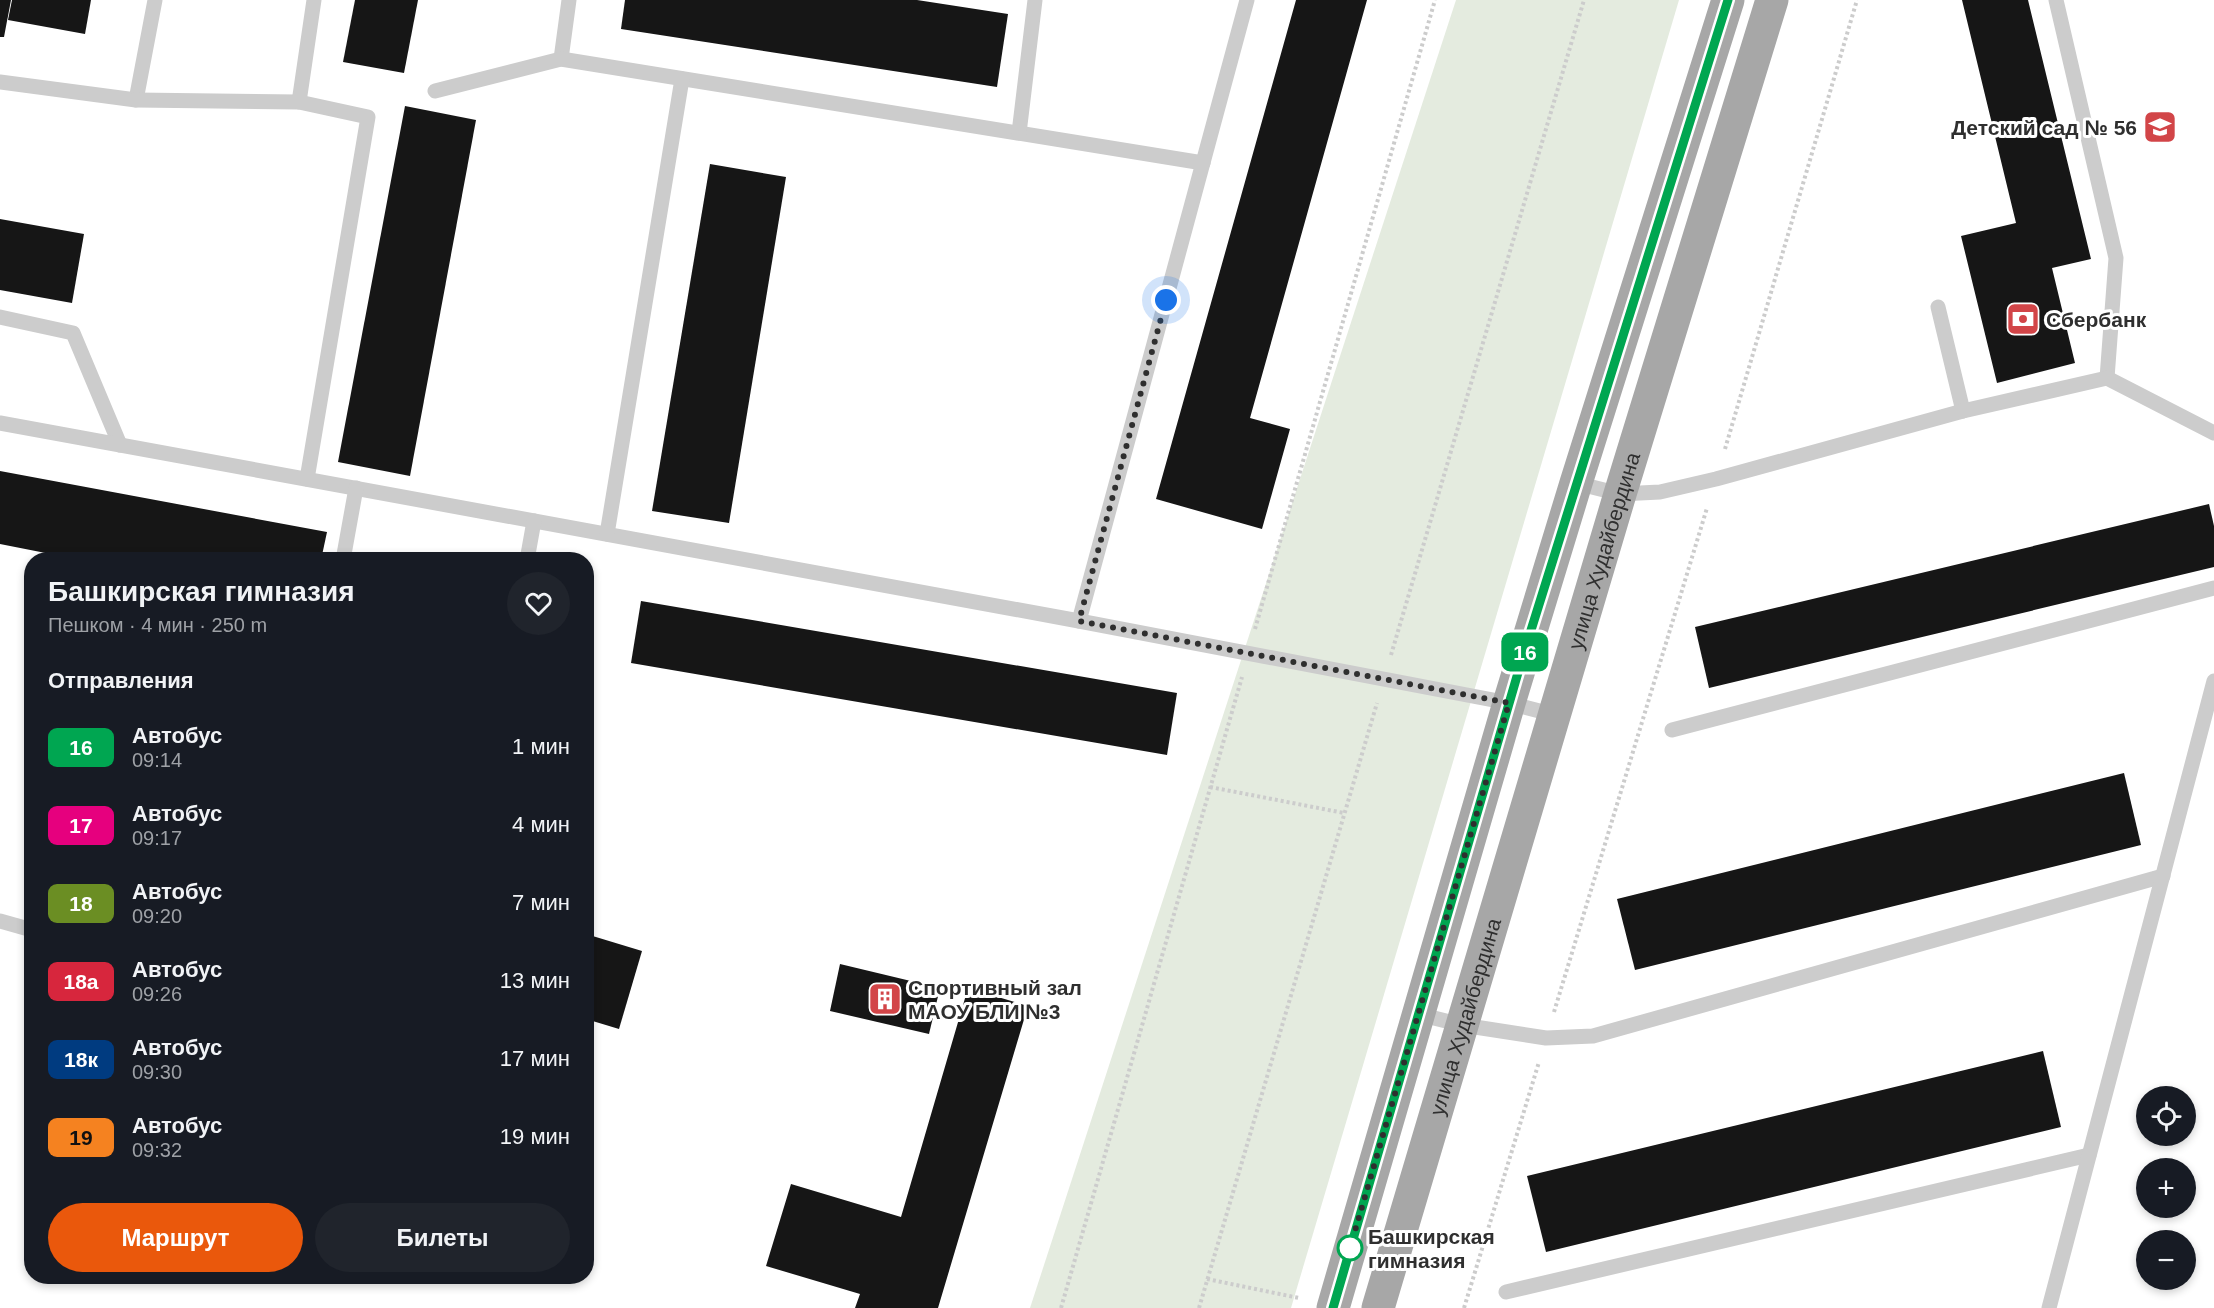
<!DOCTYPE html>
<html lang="ru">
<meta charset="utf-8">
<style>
:root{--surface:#171b24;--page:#20242c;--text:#f1f3f6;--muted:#9ea1a6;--accent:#ea580c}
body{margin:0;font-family:Arial,sans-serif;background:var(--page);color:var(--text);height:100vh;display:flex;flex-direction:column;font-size:22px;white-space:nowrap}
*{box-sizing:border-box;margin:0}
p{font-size:20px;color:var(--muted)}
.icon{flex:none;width:33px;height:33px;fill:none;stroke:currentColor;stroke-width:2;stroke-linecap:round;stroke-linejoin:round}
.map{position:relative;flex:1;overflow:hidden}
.side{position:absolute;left:24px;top:552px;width:570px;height:732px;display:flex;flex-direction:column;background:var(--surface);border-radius:24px;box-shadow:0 3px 9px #0003}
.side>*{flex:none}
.badge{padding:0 12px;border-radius:9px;font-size:21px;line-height:39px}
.tools{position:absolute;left:2136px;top:1086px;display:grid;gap:12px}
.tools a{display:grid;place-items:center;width:60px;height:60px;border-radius:50%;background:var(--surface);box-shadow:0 3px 9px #0003;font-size:30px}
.you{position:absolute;width:30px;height:30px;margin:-15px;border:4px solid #fff;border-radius:50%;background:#1a73e8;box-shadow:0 0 0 9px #1a73e833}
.map>.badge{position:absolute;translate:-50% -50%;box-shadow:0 0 0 3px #fff}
h2{padding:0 24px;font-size:22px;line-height:54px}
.round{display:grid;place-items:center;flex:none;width:63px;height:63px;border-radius:32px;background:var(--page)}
.headline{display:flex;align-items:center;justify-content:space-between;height:102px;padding:0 24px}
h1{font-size:28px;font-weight:700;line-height:45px}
.cta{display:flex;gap:12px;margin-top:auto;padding:12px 24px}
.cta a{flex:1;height:69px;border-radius:36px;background:var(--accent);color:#fff;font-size:24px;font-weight:700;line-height:69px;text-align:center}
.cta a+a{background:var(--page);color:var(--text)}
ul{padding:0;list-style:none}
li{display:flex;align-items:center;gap:18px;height:78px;padding:0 24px}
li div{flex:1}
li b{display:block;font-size:22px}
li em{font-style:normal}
li .badge{min-width:66px;font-weight:700;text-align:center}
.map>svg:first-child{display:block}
</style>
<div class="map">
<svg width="2214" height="1308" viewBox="0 0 2214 1308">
<rect width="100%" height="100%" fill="#fff"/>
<!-- green -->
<path fill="#e4ebdf" d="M1456 0H1679L1291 1308H1030Z"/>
<!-- building -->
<g fill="#161616">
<path d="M0 0H11L4 37H0Z"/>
<path d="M12 0H91L85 34 8 20Z"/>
<path d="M355 0H418L404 73 343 62Z"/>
<path d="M625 0H917L1008 14 997 87 621 29Z"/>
<path d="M1296 0H1367L1250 418 1290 429 1262 529 1156 499Z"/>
<path d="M1962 0H2028L2091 259 2052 268 2075 363 1997 383 1961 236 2016 223Z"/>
<path d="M405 106 476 120 410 476 338 462Z"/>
<path d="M710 164 786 177 729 523 652 511Z"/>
<path d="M0 219 84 234 72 303 0 290Z"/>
<path d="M0 471 327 532 321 560H81L0 544Z"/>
<path d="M2209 504 2214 526V567L1709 688 1695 627Z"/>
<path d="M641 601 1177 693 1167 755 631 663Z"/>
<path d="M2124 773 2141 845 1635 970 1617 899Z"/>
<path d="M586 934 642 951 619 1029 586 1019Z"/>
<path d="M840 964 940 988 929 1034 830 1011Z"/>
<path d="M968 988 1028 1006 938 1308H855L860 1294 766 1266 791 1184 901 1217Z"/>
<path d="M2043 1051 2061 1127 1546 1252 1527 1176Z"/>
</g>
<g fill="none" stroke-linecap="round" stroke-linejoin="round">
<!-- path -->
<g stroke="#ccc" stroke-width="4" stroke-dasharray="3 3" stroke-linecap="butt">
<path d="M1725 449 1857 0"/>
<path d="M1255 629 1435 0"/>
<path d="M1391 655 1584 0"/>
<path d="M1210 787 1344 813"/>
<path d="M1554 1012 1707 508"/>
<path d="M1207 1279 1299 1298"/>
<path d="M1061 1308 1242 677"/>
<path d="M1199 1308 1377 703"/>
<path d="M1464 1308 1539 1062"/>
</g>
<!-- lane -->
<g stroke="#ccc" stroke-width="15">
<path d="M2056 0 2116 258 2107 378"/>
<path d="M561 59 569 0"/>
<path d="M0 82 136 100 155 0"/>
<path d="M435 91 561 59 1203 163"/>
<path d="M136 100 299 102"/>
<path d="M1019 133 1035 0"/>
<path d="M1938 307 1963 411"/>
<path d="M0 317 73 333 120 445"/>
<path d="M0 423 1079 621 1509 703 1555 715"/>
<path d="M307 479 368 117 299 102 314 0"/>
<path d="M1576 483 1620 494 1660 492 1716 479 1963 411 2107 378 2214 433"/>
<path d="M607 534 682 79"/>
<path d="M343 560 356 488"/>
<path d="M527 560 534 521"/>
<path d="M1079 621 1247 0"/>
<path d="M1672 730 2214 588"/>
<path d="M0 921 32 930"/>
<path d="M1418 1014 1462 1025 1546 1038 1593 1036 2163 876"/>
<path d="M1506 1292 2089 1155"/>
<path d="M2049 1308 2214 681"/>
</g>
<!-- primary -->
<g stroke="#a7a7a7" stroke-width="33">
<path d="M1333 1308 1509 703 1576 483 1728 0"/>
<path id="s1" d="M1378 1308 1620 494 1772 0"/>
</g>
</g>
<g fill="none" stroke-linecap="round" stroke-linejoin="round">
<defs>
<path id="line" d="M1333 1308 1522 659 1728 0"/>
</defs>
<!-- line casing -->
<use href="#line" stroke="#fff" stroke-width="14"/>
<!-- line -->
<use href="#line" stroke="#00a651" stroke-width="9"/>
<!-- walk -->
<path stroke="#2f2f2f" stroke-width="6" stroke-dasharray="0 10.8" d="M1166 300 1079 621 1509 703 1350 1248"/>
</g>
<!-- icons -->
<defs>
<symbol id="school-square" viewBox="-11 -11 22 22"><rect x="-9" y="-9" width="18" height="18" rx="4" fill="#d24548" stroke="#fff"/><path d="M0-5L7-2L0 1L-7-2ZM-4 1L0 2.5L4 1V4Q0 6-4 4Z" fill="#fff"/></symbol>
<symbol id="bank-square" viewBox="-11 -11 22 22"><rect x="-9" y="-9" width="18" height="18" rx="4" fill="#d24548" stroke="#fff"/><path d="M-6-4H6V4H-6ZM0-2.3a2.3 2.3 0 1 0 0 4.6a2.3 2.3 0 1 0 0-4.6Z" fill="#fff"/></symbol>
<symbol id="building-square" viewBox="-11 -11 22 22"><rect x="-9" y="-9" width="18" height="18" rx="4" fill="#d24548" stroke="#fff"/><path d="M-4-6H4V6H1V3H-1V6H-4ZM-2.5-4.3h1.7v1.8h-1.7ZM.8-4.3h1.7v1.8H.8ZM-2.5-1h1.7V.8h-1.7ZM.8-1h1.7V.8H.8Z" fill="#fff"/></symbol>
</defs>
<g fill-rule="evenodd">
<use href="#school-square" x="2141" y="108" width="38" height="38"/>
<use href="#bank-square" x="2004" y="300" width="38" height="38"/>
<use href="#building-square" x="866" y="980" width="38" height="38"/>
</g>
<!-- markers -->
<circle fill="#fff" stroke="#00a651" stroke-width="3" cx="1350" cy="1248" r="12"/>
<g text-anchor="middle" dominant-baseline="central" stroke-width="6" stroke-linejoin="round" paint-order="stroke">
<!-- poi labels -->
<g font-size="21" font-weight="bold" fill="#2f2f2f" stroke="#fff" text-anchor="start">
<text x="2137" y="127" text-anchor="end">Детский сад № 56</text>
<text x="2046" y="319">Сбербанк</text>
<text x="908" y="987">Спортивный зал<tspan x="908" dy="24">МАОУ БЛИ №3</tspan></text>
</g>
<!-- street labels -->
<g font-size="21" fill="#2f2f2f" stroke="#fff">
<text stroke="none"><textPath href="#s1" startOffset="790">улица Худайбердина</textPath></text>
<text stroke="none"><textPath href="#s1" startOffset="304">улица Худайбердина</textPath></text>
</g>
<!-- stop labels -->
<g font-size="21" font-weight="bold" fill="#2f2f2f" stroke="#fff" text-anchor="start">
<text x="1368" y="1236">Башкирская<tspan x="1368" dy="24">гимназия</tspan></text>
</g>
</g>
</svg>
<div class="tools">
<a><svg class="icon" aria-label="locate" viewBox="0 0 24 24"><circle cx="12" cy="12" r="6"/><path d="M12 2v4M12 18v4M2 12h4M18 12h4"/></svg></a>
<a>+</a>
<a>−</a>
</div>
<div class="you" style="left:1166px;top:300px"></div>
<b class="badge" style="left:1525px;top:652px;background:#00a651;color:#fff">16</b>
<section class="side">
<div class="headline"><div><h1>Башкирская гимназия</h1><p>Пешком · 4 мин · 250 m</p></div><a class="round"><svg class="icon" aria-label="heart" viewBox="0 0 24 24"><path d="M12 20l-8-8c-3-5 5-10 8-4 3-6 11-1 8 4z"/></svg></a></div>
<h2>Отправления</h2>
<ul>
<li><span class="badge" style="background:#00a651;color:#fff">16</span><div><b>Автобус</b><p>09:14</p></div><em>1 мин</em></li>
<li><span class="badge" style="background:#e6007e;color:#fff">17</span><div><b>Автобус</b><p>09:17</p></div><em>4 мин</em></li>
<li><span class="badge" style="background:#6b8e23;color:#fff">18</span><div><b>Автобус</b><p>09:20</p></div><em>7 мин</em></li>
<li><span class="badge" style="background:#d7263d;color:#fff">18а</span><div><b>Автобус</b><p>09:26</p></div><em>13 мин</em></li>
<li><span class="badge" style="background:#003b80;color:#fff">18к</span><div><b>Автобус</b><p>09:30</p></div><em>17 мин</em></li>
<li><span class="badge" style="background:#f58220;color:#111">19</span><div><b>Автобус</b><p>09:32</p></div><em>19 мин</em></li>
</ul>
<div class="cta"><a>Маршрут</a><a>Билеты</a></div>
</section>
</div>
